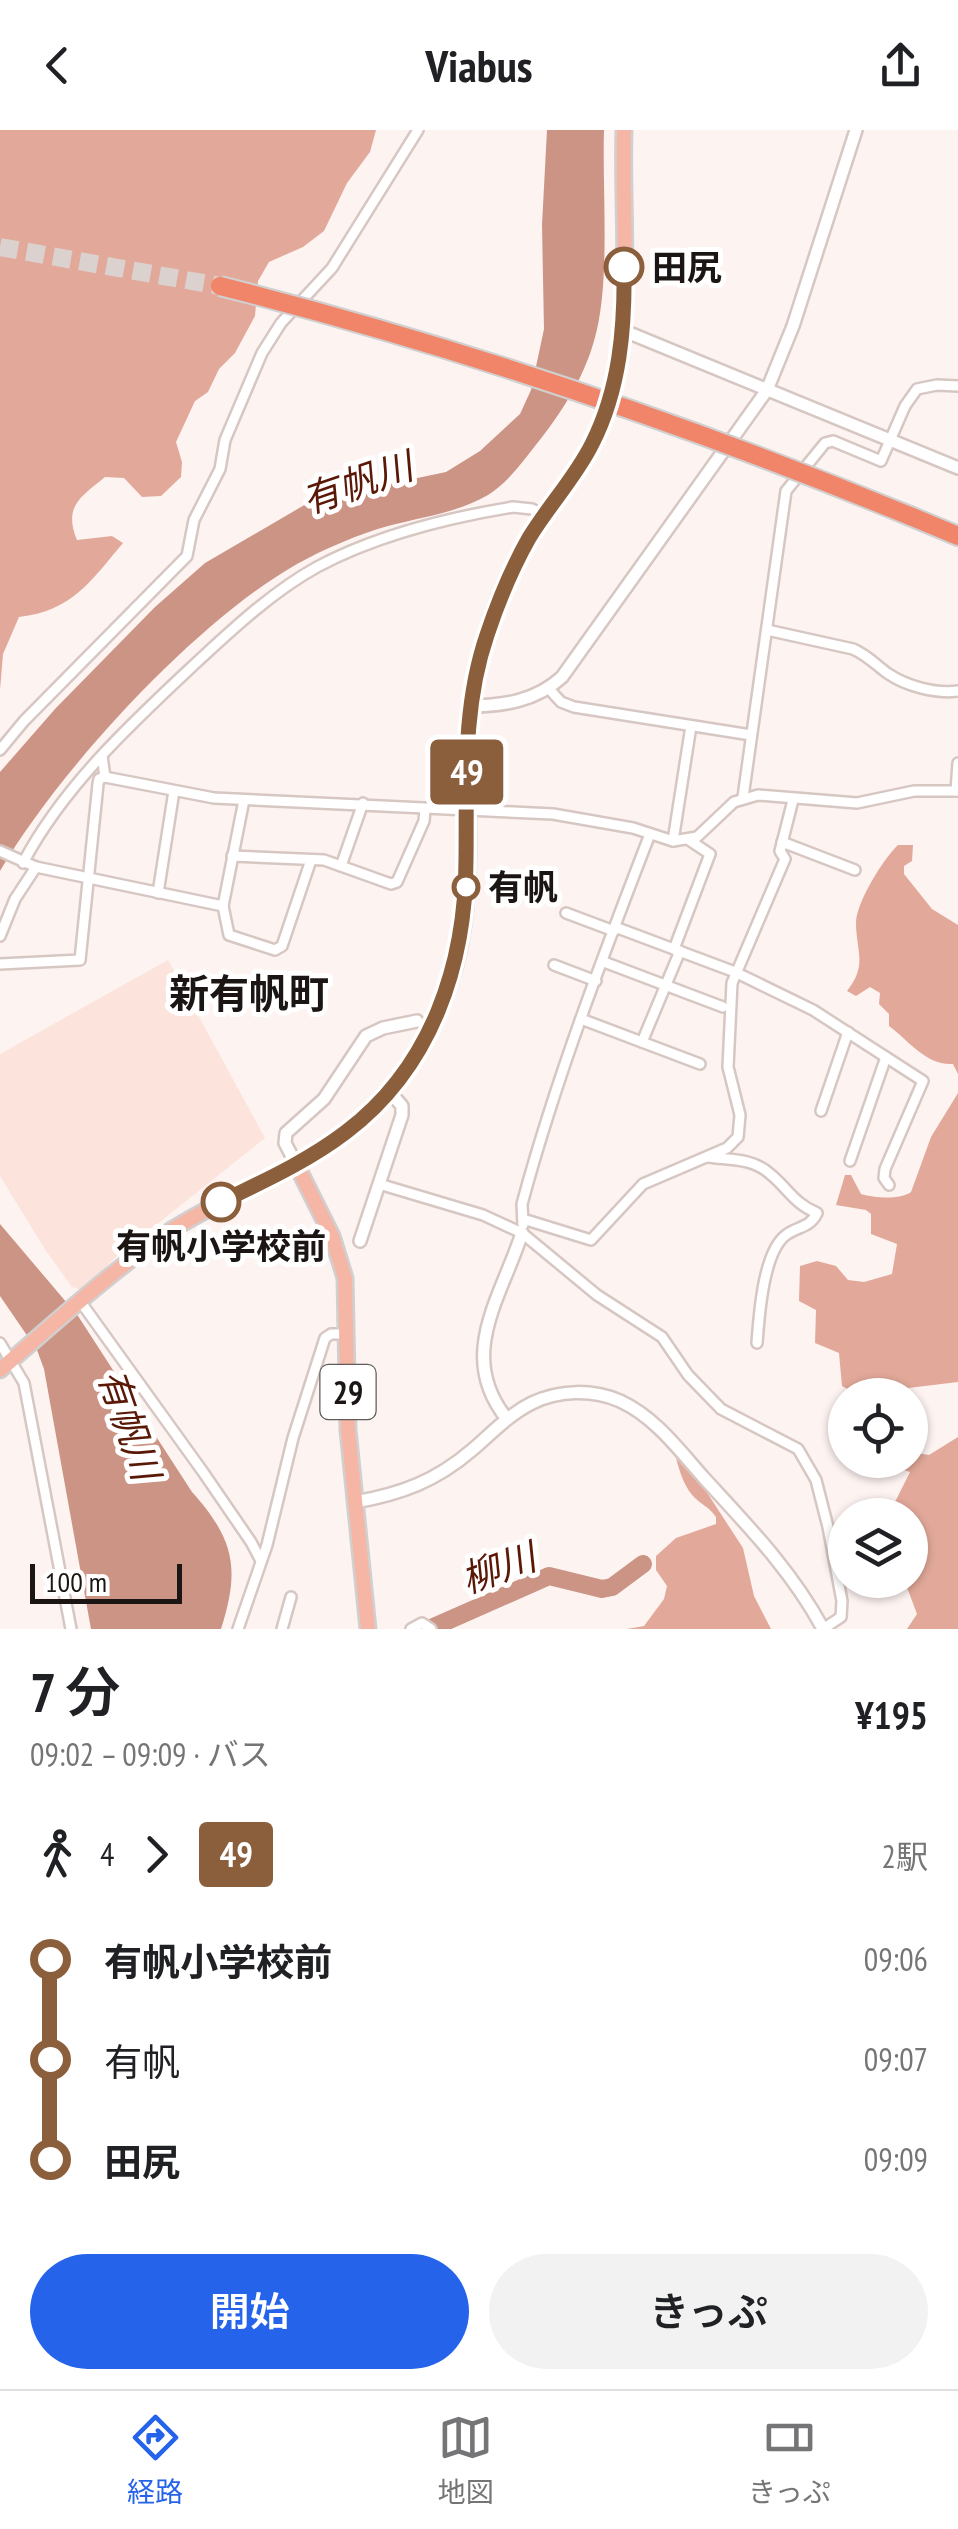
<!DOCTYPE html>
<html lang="ja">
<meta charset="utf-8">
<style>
:root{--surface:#fff;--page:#f2f2f2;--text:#202124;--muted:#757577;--line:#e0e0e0;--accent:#2563eb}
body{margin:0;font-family:"PT Sans Narrow","Noto Sans JP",sans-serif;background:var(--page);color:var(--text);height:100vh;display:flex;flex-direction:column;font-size:38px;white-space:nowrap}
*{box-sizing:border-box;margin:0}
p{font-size:32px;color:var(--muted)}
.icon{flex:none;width:55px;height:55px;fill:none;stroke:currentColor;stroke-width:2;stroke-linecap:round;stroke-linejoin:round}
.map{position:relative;height:1499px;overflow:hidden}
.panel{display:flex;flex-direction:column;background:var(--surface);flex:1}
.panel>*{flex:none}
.badge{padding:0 20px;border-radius:8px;font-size:35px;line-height:65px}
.buttons{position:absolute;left:828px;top:1248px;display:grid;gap:20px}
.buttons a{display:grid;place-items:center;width:100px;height:100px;border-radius:50%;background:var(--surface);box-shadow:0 2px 8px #0004;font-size:50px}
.scale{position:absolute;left:30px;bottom:25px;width:152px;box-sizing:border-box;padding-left:10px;border:5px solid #1b1614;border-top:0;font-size:28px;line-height:35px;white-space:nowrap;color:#1b1614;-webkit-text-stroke:8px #fff;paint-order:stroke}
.map>.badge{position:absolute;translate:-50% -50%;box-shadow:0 0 0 5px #fff}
.legs{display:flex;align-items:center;gap:15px;height:110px;padding:0 30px;font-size:32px}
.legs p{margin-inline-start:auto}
.overview{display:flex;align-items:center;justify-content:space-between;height:170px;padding:0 30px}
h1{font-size:55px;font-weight:600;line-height:75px}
.action{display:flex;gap:20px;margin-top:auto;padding:20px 30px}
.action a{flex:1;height:115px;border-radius:60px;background:var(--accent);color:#fff;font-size:40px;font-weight:600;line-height:115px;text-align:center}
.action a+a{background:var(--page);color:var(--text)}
ul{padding:0 30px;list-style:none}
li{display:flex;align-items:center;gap:35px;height:100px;font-size:38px}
li i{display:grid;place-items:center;width:15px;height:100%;margin:0 12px;background:currentColor}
li i::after{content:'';width:25px;height:25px;margin:-12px;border:8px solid;border-radius:50%;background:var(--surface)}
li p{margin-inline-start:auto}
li:first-child i{background:linear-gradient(#0000 50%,currentColor 0)}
li:last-child i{background:linear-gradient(currentColor 50%,#0000 0)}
header{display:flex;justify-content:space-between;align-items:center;height:130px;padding:0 30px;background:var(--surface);font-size:45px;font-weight:600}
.tab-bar{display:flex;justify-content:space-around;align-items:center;height:140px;border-top:2px solid var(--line);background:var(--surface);font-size:28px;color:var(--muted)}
.tab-bar a{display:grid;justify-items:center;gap:5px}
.tab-bar .current{color:var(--accent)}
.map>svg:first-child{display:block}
</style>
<header><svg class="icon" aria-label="back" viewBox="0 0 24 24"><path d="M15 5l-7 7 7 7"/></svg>Viabus<svg class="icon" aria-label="share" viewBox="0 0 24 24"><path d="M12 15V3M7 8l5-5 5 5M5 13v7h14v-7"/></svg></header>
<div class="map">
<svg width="958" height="1499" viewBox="0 0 958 1499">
<rect width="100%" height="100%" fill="#fdf3f1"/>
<!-- built -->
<path fill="#fce3dc" d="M168 830 265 1008 117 1126 82 1160 72 1157 46 1121 0 1046V924Z"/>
<!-- forest -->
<g fill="#e2a99a">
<path d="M0 0H376L370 22 347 53 324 101 303 117 269 132 258 151 255 186 235 223 219 239 208 262 195 271 176 312 182 332 181 347 161 366 142 367 124 348 105 347C81 367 63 376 77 410L112 406 123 413C91 451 72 481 19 487L3 524 0 560Z"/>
<path d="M898 715H913L912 731 904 736V744L932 779 958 795V944L953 934C927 936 909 911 889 896V884L879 874 880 863 870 857 856 866 847 861C868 834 856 822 856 792 857 771 884 728 898 715Z"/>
<path d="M958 963V1252L900 1259 888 1265H858L842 1256 839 1223 815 1213 816 1180 799 1171 800 1136 817 1131 836 1136 848 1150 864 1152 892 1144 897 1114 871 1104V1084L866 1080 836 1075 845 1045H851L861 1064C875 1068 900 1070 911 1062L931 1007Z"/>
<path d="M958 1307V1499H907L917 1484 905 1452 897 1450H910V1385H882L894 1374 910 1342 878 1331 910 1330V1314L917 1323 929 1325Z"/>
<path d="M676 1328 706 1361 743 1418 754 1466 771 1499H627L644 1496 664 1469 667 1456 656 1440V1426L676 1408 716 1394V1387C710 1378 704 1376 696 1369 685 1359 680 1343 676 1328Z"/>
</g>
<!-- water -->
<g fill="#cb9485">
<path d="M547 0H604C602 62 611 154 594 211 583 250 560 285 535 316 522 333 507 353 488 365 457 383 422 387 388 396 359 404 324 419 297 434 196 491 58 641 0 741V642L55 579 155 477 205 433 313 370 446 342 480 321 520 284 531 260 544 199 542 95Z"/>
<path d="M0 1094 78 1186 192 1362C235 1410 240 1439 221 1499H91L44 1239 37 1220 0 1166Z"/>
</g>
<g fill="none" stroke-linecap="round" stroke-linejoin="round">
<!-- river -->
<path stroke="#cb9485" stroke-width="18" d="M429 1499 549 1446 602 1459 612 1457 643 1434"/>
<!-- motorway-tunnel -->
<path stroke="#dbd2d0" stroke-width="18" stroke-dasharray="18 9" stroke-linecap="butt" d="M0 117 220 156"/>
<defs>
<g id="minor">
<path d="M767 500 853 519C867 525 875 534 887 543 906 556 935 564 958 561"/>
<path d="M549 559 561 572 574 577 751 605"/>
<path d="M0 620 24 591 187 426 194 390 220 339 225 310 262 223 281 193 332 138 418 0"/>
<path d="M102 626 105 647 214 668 553 684 633 698 673 711 697 707 734 672 758 665 857 673 914 661H958"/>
<path d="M956 661 958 633"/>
<path d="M743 667 786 361 825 313 833 311 881 331 905 276 917 259 937 255 958 256"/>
<path d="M673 711 691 596"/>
<path d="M782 712 855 740"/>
<path d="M0 721 36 737 223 776 229 805 275 820 282 816 311 730"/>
<path d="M232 726 324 730 391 754 397 752 424 691 425 679"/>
<path d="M23 733C64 655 134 591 197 532 234 498 272 462 317 437 377 405 446 388 513 377L532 379 545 386"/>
<path d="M341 736 363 673"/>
<path d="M158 763 174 661"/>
<path d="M223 776 244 670"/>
<path d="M566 783 614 801"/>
<path d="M615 797 735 842 813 880 923 951 885 1039 884 1048 889 1055"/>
<path d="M0 806 15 769 36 737"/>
<path d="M674 819 710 724 689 710"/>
<path d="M604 832 723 877"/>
<path d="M0 834 80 830 98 654 99 649 105 647"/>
<path d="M554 835 596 851"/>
<path d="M581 889 700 934"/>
<path d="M642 912 680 821"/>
<path d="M821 981 848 902"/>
<path d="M708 1027C729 1030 752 1028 769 1043 787 1057 793 1073 817 1083 810 1098 798 1096 786 1105 763 1122 759 1186 757 1213"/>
<path d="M850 1031 886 927"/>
<path d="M379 1054 483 1085 522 1103 597 1165 662 1207 688 1245 721 1279 798 1319 816 1350 828 1397 842 1471 841 1487 823 1499"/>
<path d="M523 1089 591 1110 643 1054 727 1018 738 1007 740 985 728 937 732 853 785 729 780 721 793 670"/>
<path d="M523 1095 522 1074C556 948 603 826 650 704"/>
<path d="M80 1171 203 1342 251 1412 260 1429"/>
<path d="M0 1213 24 1253 71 1499"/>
<path d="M238 1499 267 1415 293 1308 325 1208 331 1204H347"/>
<path d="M282 1499 291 1467"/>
<path d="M411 1499 422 1493 431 1499"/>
</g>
<g id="tertiary">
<path d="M622 200 958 338"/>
<path d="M469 576C503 576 536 571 562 547L767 260 793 196 856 0"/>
<path d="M296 1034 285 1013 286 1003 324 969 366 906 383 898 417 891"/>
<path d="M360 1111 402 985V976L390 962"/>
<path d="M507 1289C456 1226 501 1168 522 1103"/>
<path d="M355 1372C401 1364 436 1351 472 1320 491 1304 508 1285 532 1273 559 1260 592 1259 620 1271 655 1287 679 1320 704 1348 748 1396 791 1440 822 1497"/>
</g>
<g id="primary">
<path d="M296 1034 332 1106 345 1148 348 1300 368 1499"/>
<path d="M0 1240C56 1192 110 1142 170 1101 210 1075 255 1057 297 1034 374 991 430 925 454 839 475 765 466 682 467 606 472 537 494 462 532 404 557 365 588 332 603 287 636 195 621 96 624 0"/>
</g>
<path id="motorway" d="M910 386 958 406"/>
</defs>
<!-- minor casing -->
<use href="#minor" stroke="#d7c7c3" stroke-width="14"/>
<!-- tertiary casing -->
<use href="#tertiary" stroke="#d7c7c3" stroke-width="16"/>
<!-- primary casing -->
<use href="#primary" stroke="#d1d0d0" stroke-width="19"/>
<!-- motorway casing -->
<use href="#motorway" stroke="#d1d0d0" stroke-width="22"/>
<!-- minor -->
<use href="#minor" stroke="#fff" stroke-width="9"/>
<!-- tertiary -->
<use href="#tertiary" stroke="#fff" stroke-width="11"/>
<!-- primary -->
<use href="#primary" stroke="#f6b6a6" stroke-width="14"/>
<!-- motorway -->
<use href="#motorway" stroke="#f0856a" stroke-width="18"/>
<defs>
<path id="motorway-bridge" d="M220 156C459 216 683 293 910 386"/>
</defs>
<!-- motorway-bridge casing -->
<use href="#motorway-bridge" stroke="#d1d0d0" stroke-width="22" stroke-linecap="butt"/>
<!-- motorway-bridge -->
<use href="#motorway-bridge" stroke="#f0856a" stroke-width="18"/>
</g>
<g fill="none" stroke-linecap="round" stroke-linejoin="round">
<defs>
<path id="line-1" d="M221 1072C264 1051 308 1031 346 1002 432 937 466 834 466 729 467 653 462 578 487 505 498 472 512 438 529 408 549 375 575 348 592 314 620 259 625 197 624 137"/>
</defs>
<!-- line-1 casing -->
<use href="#line-1" stroke="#fff" stroke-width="22"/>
<!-- line-1 -->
<use href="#line-1" stroke="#8b5e3c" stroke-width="15"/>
</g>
<!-- markers -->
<g fill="#fff" stroke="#8b5e3c" stroke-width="5">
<circle cx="624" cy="137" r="18"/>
<circle cx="466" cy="757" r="12"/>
<circle cx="221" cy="1072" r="18"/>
</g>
<g text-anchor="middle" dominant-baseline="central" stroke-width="10" stroke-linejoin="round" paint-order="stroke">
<!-- shield labels -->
<rect fill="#fff" stroke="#5f5c5a" stroke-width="2.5" x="320.5" y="1235" width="55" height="54" rx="8"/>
<g font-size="32" font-weight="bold" fill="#1b1614">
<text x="348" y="1262">29</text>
</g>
<!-- stop labels -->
<g font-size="35" font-weight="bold" fill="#1b1614" stroke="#fff" text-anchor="start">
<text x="652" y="137">田尻</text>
<text x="488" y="757">有帆</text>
<text x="221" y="1116" text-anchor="middle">有帆小学校前</text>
</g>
<!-- water labels -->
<g font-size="38" font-style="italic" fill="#5a1806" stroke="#fff">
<text transform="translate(357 352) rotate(-19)">有帆川</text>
<text transform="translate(130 1294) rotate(71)">有帆川</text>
<text transform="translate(498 1437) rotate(-20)">柳川</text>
</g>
<!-- quarter labels -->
<g font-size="40" font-weight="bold" fill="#1b1614" stroke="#fff">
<text x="249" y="863">新有帆町</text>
</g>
</g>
</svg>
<div class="buttons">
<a><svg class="icon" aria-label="locate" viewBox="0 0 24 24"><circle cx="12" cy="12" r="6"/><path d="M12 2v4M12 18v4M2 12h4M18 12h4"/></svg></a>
<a><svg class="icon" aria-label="layers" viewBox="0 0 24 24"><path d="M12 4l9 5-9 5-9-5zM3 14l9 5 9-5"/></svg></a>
</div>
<div class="scale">100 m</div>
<b class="badge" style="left:467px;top:642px;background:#8b5e3c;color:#fff">49</b>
</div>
<section class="panel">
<div class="overview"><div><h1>7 分</h1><p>09:02 – 09:09 · バス</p></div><b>¥195</b></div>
<div class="legs"><svg class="icon" aria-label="walk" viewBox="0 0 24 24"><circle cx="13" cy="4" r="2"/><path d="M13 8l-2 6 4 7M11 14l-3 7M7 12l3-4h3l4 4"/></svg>4<svg class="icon" aria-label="forward" viewBox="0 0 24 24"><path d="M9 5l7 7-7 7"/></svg><b class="badge" style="background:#8b5e3c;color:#fff">49</b><p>2駅</p></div>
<ul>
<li><i style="color:#8b5e3c"></i><b>有帆小学校前</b><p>09:06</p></li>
<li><i style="color:#8b5e3c"></i><span>有帆</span><p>09:07</p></li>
<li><i style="color:#8b5e3c"></i><b>田尻</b><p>09:09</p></li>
</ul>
<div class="action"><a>開始</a><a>きっぷ</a></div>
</section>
<nav class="tab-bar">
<a class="current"><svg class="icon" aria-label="directions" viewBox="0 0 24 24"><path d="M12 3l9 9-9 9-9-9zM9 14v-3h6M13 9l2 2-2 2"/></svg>経路</a>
<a><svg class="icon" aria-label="map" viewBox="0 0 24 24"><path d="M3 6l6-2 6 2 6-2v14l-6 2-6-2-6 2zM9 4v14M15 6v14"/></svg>地図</a>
<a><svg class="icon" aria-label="tickets" viewBox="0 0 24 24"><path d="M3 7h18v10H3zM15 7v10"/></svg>きっぷ</a>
</nav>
